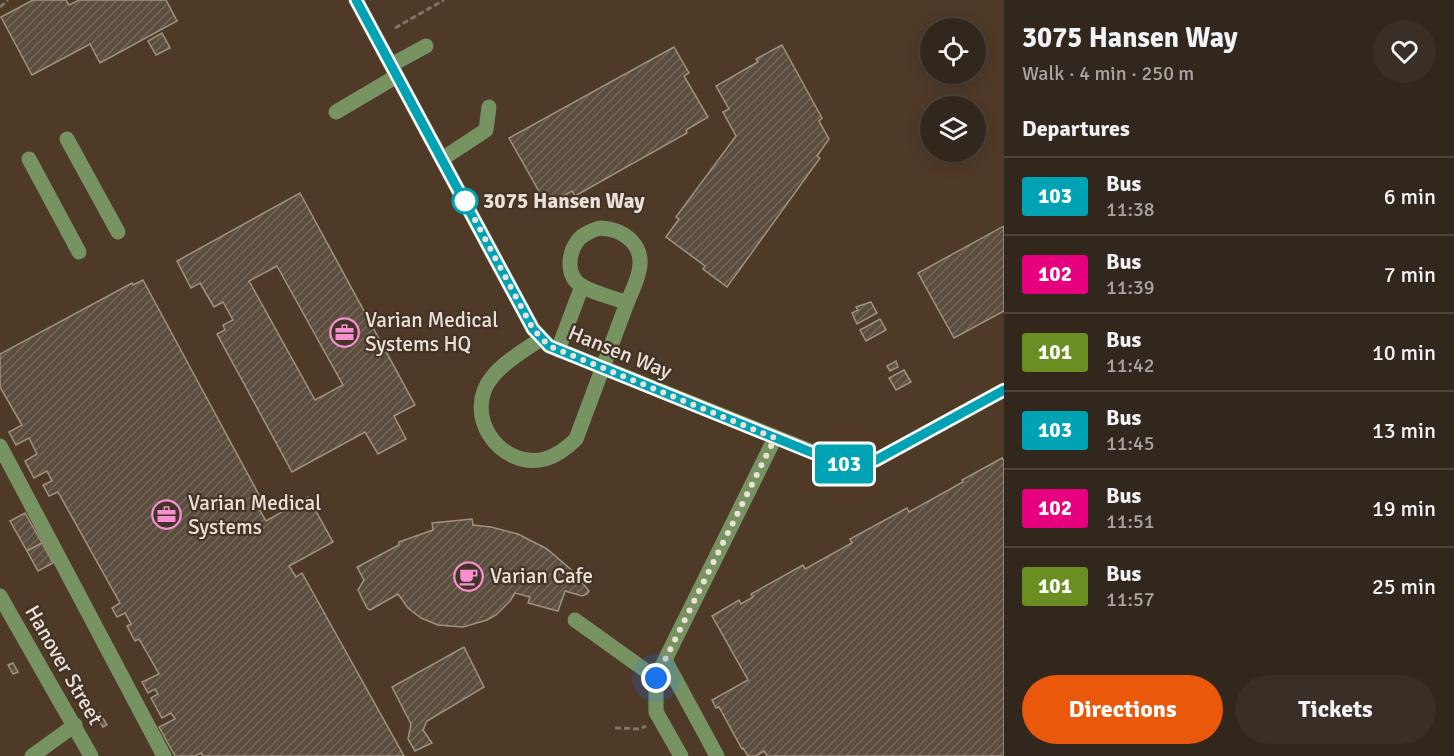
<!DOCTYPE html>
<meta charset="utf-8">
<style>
:root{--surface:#32271d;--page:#3a2f26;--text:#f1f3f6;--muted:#a8a5a4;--line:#4d443b;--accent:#ea580c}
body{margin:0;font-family:Signika,sans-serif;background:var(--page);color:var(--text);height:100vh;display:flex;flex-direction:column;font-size:22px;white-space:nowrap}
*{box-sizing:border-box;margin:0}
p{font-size:20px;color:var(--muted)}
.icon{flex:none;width:33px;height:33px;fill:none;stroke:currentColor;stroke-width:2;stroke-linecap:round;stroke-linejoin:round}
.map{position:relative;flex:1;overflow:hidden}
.panel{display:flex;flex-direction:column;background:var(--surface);width:450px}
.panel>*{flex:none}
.badge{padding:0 12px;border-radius:4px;font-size:21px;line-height:39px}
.buttons{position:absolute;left:920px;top:18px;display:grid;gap:12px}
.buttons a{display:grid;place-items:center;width:66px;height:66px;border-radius:50%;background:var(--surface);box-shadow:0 3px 15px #0003,0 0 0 2px var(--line);font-size:30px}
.you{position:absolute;width:30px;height:30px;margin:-15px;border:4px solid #fff;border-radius:50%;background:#1a73e8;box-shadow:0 0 0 9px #1a73e833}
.map>.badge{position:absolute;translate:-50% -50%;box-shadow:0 0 0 3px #fff}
h2{padding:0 18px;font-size:22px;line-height:54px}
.round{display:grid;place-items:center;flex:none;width:63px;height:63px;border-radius:32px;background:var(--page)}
.overview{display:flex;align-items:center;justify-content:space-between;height:102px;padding:0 18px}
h1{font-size:28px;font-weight:700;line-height:45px}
.button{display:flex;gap:12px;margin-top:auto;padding:12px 18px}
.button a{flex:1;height:69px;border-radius:36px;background:var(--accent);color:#fff;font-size:24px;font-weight:700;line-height:69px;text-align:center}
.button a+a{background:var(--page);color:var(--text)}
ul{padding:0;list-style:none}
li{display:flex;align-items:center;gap:18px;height:78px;padding:0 18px;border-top:2px solid var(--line)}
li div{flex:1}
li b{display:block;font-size:22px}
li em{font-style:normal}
li .badge{min-width:66px;font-weight:700;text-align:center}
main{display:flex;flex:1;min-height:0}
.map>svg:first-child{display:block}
</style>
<main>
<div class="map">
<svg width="1004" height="756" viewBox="0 0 1004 756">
<defs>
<pattern id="building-hatch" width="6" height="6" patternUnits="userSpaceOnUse" patternTransform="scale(1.5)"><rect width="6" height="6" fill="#5c4e3f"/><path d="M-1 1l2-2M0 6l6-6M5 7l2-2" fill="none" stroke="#74675a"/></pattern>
</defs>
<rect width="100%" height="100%" fill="#433427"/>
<!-- built -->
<path fill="#4f3a28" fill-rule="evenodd" d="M0 0H1004V756H0ZM930 28H975V74H930ZM930 106H975V152H930Z"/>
<!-- building -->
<g fill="url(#building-hatch)" stroke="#a19280" stroke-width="1.5" fill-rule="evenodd">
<path d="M33 0H66L69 5 79 0H166L177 21 100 63 90 44 32 75 1 17Z"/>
<path d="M162 33 170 48 156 55 148 41Z"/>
<path d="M782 45 822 118 819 121 829 139 817 156 820 158 727 287 703 269 705 266 666 237 679 219 676 217 736 136 723 112 729 109 716 86 758 62 756 59Z"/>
<path d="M674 47 689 73 684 76 708 117 686 130 687 133 575 196 572 191 552 202H545L509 138Z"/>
<path d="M300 193 415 405 394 416 406 439 378 454 365 432 292 472 217 334 225 330 223 325 233 320 223 302 214 307 200 283 191 288 177 261ZM277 266 343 385 315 400 249 281Z"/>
<path d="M1004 226V311L954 338 918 273Z"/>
<path d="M143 280 265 506 259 509 266 521 308 497 333 542 289 566 296 577 302 573 404 756H203L201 753 195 756H175L159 727 175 719 171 713 162 718 151 698 158 694 155 689 148 693 142 682 159 674 139 639 135 641 127 626 131 624 125 613 117 617 112 608 120 603 58 492 49 496 43 485 52 481 47 471 34 478 25 461 37 454 29 438 16 445 9 432 22 425 0 387V354L132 283 133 285Z"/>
<path d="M871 302 877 313 857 324 852 313 858 310 856 307Z"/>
<path d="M880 319 886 330 866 341 860 330Z"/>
<path d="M896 361 898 367 890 371 887 366Z"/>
<path d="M904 370 911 382 896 390 889 378Z"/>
<path d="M1002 458 1004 461V756H767L764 751 756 756H748L743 748 742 749 719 707 716 708 712 700 748 680 712 616 739 600 741 604 753 597 751 594 803 565 805 569 852 543 850 539 907 508 909 512 963 482 962 480Z"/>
<path d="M25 513 42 543 27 551 10 521Z"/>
<path d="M472 519 473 525 491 527 518 534 547 549 574 572 589 591 587 594 582 596 565 591 558 611 528 603 530 597 515 593 510 601 496 615 487 620 463 627 438 625 421 618 408 608 398 594 370 610 367 608 358 590 364 580 357 567 399 545V542L433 530 432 523Z"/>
<path d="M42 543 53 563 38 571 27 551Z"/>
<path d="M464 647 484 687 427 721 423 730 432 743 415 751 408 739 411 724 392 687Z"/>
<path d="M13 663 18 672 13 674 8 665Z"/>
<path d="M100 713 107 725 103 727 96 716Z"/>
</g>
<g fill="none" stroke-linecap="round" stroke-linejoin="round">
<!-- path -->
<g stroke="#807267" stroke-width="3" stroke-dasharray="6 3" stroke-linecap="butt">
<path d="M0 7 8 0"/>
<path d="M395 28 444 0"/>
<path d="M615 728 640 729 646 726"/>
</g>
<!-- minor -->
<g stroke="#789362" stroke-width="15">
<path d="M356 0 533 329 549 346 840 463C853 466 864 466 876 460L1004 390"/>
<path d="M391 65 426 46"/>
<path d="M336 112 397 76"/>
<path d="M67 139 118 232"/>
<path d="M29 159 79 252"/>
<path d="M442 159 486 130 489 107"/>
<path d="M600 228C624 229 645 245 639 271 637 282 631 293 627 303 613 297 595 294 582 286 565 276 568 252 579 239 585 233 593 230 600 228Z"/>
<path d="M541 339C526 349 504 362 493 376 461 413 499 470 545 459 556 456 568 447 576 439L627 303"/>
<path d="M558 350 582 286"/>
<path d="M0 446 164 756"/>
<path d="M0 596 91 756"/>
<path d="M575 620 656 678"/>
<path d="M665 660 717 756"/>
<path d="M32 756 75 725"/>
<path d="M681 756 656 712V678L775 438"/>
</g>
</g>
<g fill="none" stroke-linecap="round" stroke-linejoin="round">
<defs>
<path id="line" d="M356 0 533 329 549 346 818 455C839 463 855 469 876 460L1004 390"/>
</defs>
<!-- line casing -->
<use href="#line" stroke="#fff" stroke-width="14"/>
<!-- line -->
<use href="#line" stroke="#00a3b4" stroke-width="9"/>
<!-- walk -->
<path stroke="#ebe1d9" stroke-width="6" stroke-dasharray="0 10.8" d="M465 201 533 329 549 346 775 438 656 678"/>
</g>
<!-- icons -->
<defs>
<symbol id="office-ring" viewBox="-11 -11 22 22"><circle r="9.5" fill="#433427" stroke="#f590d1" stroke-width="1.5"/><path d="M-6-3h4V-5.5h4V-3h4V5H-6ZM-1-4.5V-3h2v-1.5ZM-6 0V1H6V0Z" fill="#f590d1"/></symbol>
<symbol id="cafe-ring" viewBox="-11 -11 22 22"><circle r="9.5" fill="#433427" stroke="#f590d1" stroke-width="1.5"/><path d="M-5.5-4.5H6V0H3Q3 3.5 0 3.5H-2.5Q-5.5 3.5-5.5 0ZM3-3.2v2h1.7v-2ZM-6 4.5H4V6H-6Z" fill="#f590d1"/></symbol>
</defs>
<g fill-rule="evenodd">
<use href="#office-ring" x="328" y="316" width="33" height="33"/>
<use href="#office-ring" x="150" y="498" width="33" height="33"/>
<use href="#cafe-ring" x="452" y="560" width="33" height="33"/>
</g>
<!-- markers -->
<circle fill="#fff" stroke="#00a3b4" stroke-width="3" cx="465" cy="201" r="12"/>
<g text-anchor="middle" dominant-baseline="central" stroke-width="4.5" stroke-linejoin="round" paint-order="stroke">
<!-- stop labels -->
<g font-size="21" font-weight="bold" fill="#ebe1d9" stroke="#433427" text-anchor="start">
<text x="483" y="201">3075 Hansen Way</text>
</g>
<!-- poi labels -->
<g font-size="21" fill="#ebe1d9" stroke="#433427" text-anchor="start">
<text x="365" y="320">Varian Medical<tspan x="365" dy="24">Systems HQ</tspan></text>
<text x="188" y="503">Varian Medical<tspan x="188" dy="24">Systems</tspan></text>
<text x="490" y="576">Varian Cafe</text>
</g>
<!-- street labels -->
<g font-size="21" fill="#ebe1d9" stroke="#433427">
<text transform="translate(620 352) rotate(22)">Hansen Way</text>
<text transform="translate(64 665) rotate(60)">Hanover Street</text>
</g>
</g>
</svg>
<div class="buttons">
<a><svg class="icon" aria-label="locate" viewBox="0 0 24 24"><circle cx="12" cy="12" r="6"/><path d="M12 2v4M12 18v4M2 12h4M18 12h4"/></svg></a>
<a><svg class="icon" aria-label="layers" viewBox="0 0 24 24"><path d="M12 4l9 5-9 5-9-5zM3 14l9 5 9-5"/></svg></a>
</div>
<div class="you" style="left:656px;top:678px"></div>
<b class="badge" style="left:844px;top:464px;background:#00a3b4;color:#fff">103</b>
</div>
<section class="panel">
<div class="overview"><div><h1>3075 Hansen Way</h1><p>Walk · 4 min · 250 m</p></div><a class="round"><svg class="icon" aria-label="heart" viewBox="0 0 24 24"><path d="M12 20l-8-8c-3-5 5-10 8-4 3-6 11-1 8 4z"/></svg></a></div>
<h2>Departures</h2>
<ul>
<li><span class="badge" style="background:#00a3b4;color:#fff">103</span><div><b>Bus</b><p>11:38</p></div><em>6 min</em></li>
<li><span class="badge" style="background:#e6007e;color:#fff">102</span><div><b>Bus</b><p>11:39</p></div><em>7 min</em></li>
<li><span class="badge" style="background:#6b8e23;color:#fff">101</span><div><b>Bus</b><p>11:42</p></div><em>10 min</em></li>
<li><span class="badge" style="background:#00a3b4;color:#fff">103</span><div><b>Bus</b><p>11:45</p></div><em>13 min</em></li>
<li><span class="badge" style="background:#e6007e;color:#fff">102</span><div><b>Bus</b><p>11:51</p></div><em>19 min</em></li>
<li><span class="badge" style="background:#6b8e23;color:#fff">101</span><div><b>Bus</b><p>11:57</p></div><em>25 min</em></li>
</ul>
<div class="button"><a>Directions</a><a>Tickets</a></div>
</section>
</main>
